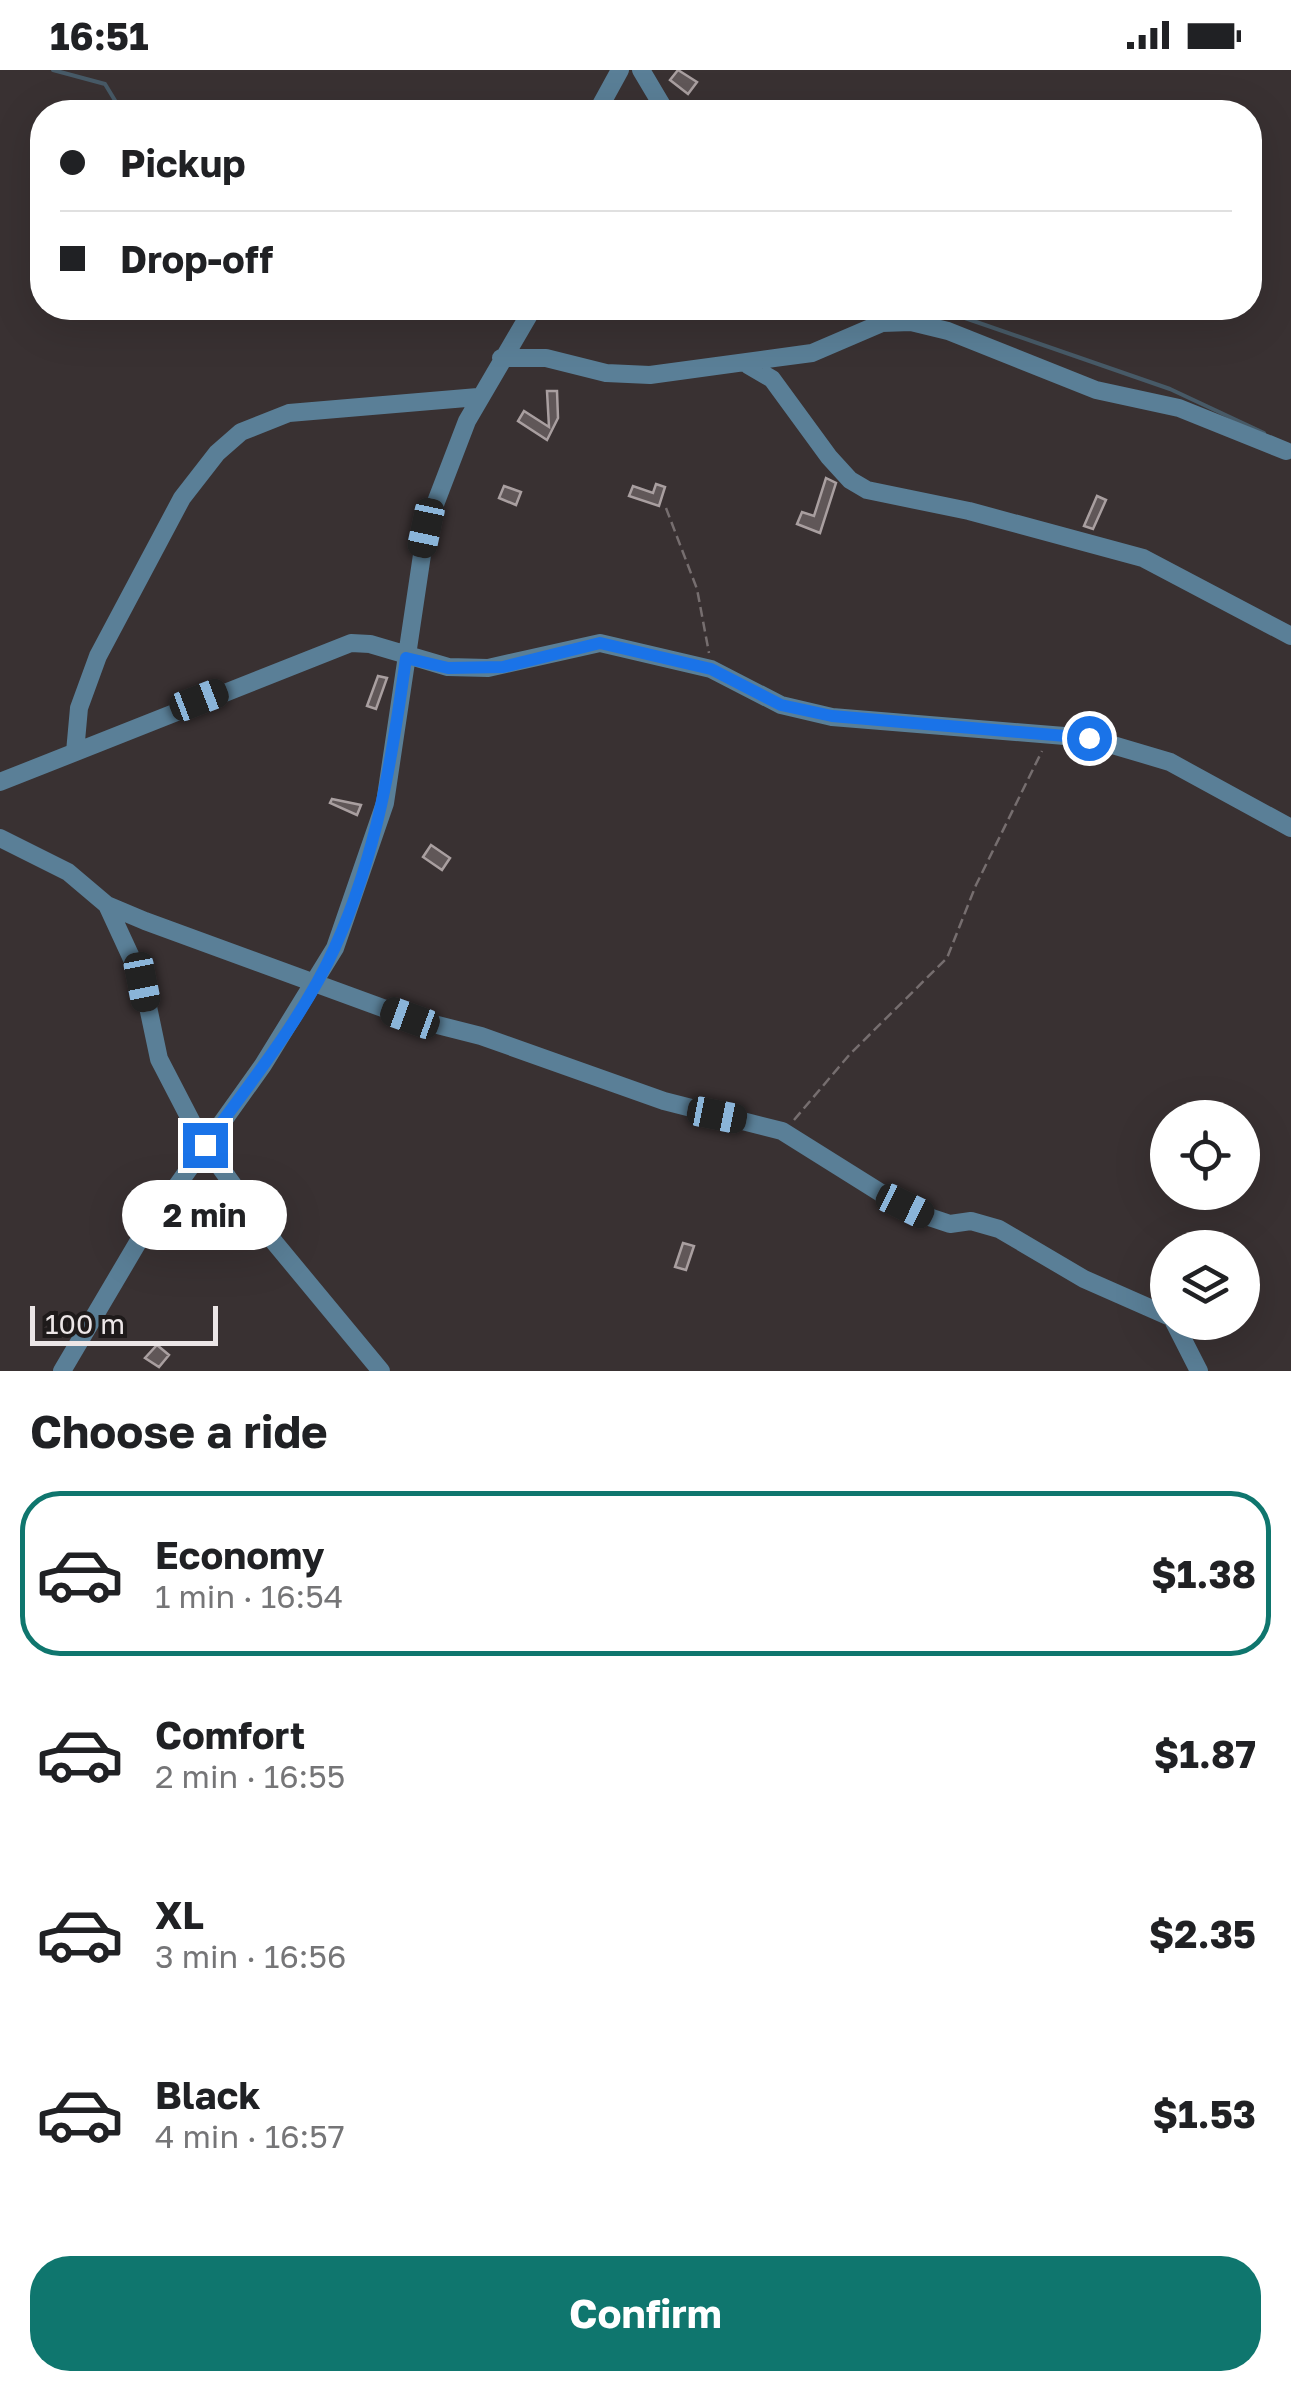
<!DOCTYPE html>
<html lang="en">
<head>
<meta charset="utf-8">
<style>
  :root { --surface:#fff; --page:#f6f6f6; --text:#202124; --muted:#757577; --line:#e0e0e0; --accent:#0f766e }
  body { margin:0; font-family:"Golos Text",sans-serif; background:var(--page); color:var(--text); height:100vh; display:flex; flex-direction:column; font-size:38px; white-space:nowrap }
  * { box-sizing:border-box; margin:0 }
  p { font-size:32px; color:var(--muted) }
  .icon { flex:none; width:55px; height:55px; fill:none; stroke:currentColor; stroke-width:2; stroke-linecap:round; stroke-linejoin:round }
  .map { position:relative; height:1301px; overflow:hidden }
  .panel { display:flex; flex-direction:column; background:var(--surface); flex:1 }
  .panel>* { flex:none }
  .top-card { position:absolute; left:30px; top:30px; width:1232px; height:220px; border-radius:40px; box-shadow:0 10px 40px #0002; display:grid; align-content:center; height:220px; padding:0 30px; background:var(--surface) }
  .controls { position:absolute; left:1150px; top:1030px; display:grid; gap:20px }
  .controls a { display:grid; place-items:center; width:110px; height:110px; border-radius:50%; background:var(--surface); box-shadow:0 10px 40px #0002; font-size:50px }
  .scale { position:absolute; left:30px; bottom:25px; width:188px; box-sizing:border-box; padding-left:10px; border:5px solid #ece6e7; border-top:0; font-size:28px; line-height:35px; white-space:nowrap; color:#ece6e7; -webkit-text-stroke:8px #1e1a1a; paint-order:stroke }
  .end { position:absolute; width:45px; height:45px; margin:-22px; border:12px solid #1a73e8; background:#fff; box-shadow:0 0 0 5px #fff }
  .from { border-radius:50% }
  .bubble { position:absolute; height:70px; border-radius:35px; background:var(--surface); box-shadow:0 10px 40px #0002; font-size:32px; font-weight:700; line-height:70px; text-align:center }
  .car { position:absolute; width:30px; height:60px; margin:-30px -15px; border-radius:12px; box-shadow:0 0 8px 2px #0007; background:linear-gradient(#222 24%,#8ab4d8 0 40%,#222 0 76%,#8ab4d8 0 86%,#222 0) }
  .top-card b { display:flex; align-items:center; gap:35px; height:95px; font-size:38px }
  .top-card b+b { border-top:2px solid var(--line) }
  .top-card i { width:25px; height:25px; background:var(--text) }
  ul { padding:0; list-style:none }
  li { display:flex; align-items:center; gap:30px; height:165px; margin:0 20px 15px; padding:0 10px; border:5px solid transparent; border-radius:40px }
  li div { flex:1 }
  li b { display:block; font-size:38px }
  li em { font-style:normal; font-weight:700 }
  li.active { border-color:var(--accent) }
  li>.icon { width:90px; height:90px; stroke-width:1.5 }
  h2 { padding:0 30px; font-size:45px; line-height:120px }
  .primary-button { display:flex; gap:20px; margin-top:auto; padding:20px 30px }
  .primary-button a { flex:1; height:115px; border-radius:40px; background:var(--accent); color:#fff; font-size:40px; font-weight:700; line-height:115px; text-align:center }
  .status { display:flex; justify-content:space-between; align-items:center; height:70px; padding:0 50px; background:var(--surface); direction:ltr }
  .status svg { height:28px; fill:currentColor }
  .map>svg:first-child { display:block }
  .lines { fill:none; stroke-linecap:round; stroke-linejoin:round }
  .stream { stroke:#475a67; stroke-width:4 }
  .building { fill:#605758; stroke:#a99fa0; stroke-width:2.5 }
  .path { stroke:#766e6f; stroke-width:2.5; stroke-dasharray:10 5; stroke-linecap:butt }
  .minor { stroke:#5a7f97; stroke-width:18 }
  .route { stroke:#1a73e8; stroke-width:12 }
</style>
</head>
<body>
<div class="status"><b>16:51</b><svg viewBox="0 0 49 12"><path d="M0 12V9h3v3zM5 12V6h3v6zM10 12V3h3v9zM15 12V0h3v12zM26 1h20v11H26zM47 4h2v5h-2z"/></svg></div>
<div class="map">
<svg width="1291" height="1301" viewBox="0 0 1291 1301">
  <rect width="100%" height="100%" fill="#393132"/>
  <g class="lines">
    <path class="stream" d="M53 0 105 14 122 42
      M323 238H351
      M936 238 1170 319 1264 363"/>
  </g>
  <path class="building" d="M678 0 697 12 688 24 670 10Z
    M547 321H557L558 348 547 370 518 351 524 341 549 357Z
    M826 408 836 413 820 463 797 454 802 442 814 446Z
    M656 414 665 417 659 436 629 426 633 416 653 423Z
    M504 416 521 422 516 435 499 428Z
    M1097 426 1106 430 1093 459 1084 456Z
    M378 606 387 608 376 639 367 636Z
    M332 729 361 735 357 745 330 733Z
    M431 775 450 788 442 800 423 787Z
    M683 1173 694 1176 686 1200 675 1197Z
    M157 1275 169 1285 159 1297 145 1288Z"/>
  <g class="lines">
    <path class="path" d="M666 438 697 519 709 583
      M794 1050 850 984 947 888 976 815 1042 681"/>
    <path class="minor" d="M641 0 666 42
      M597 42 620 0
      M501 288H546L606 303 650 305 812 283 882 253 911 252 948 261 1096 320 1179 338 1286 381
      M748 295 772 309 829 387 850 410 867 420 969 441 1143 488 1291 566
      M75 682 79 638 98 586 182 428 217 383 241 362 289 343 478 327
      M0 712 351 573 370 574 448 597 488 598 600 573 711 599 781 635 832 647 1089 668 1170 692 1291 758
      M0 768 68 802 107 835 145 851 410 948 481 966 664 1031 782 1061 881 1123 926 1146 950 1154 971 1151 999 1159 1084 1209 1168 1246
      M107 835 143 913 159 989 202 1072 275 1173 381 1301
      M1174 1252 1199 1301
      M62 1301 144 1162 263 995 335 878 385 733 426 458 467 351 533 238"/>
  </g>
  <g class="lines">
    <path class="route" d="M205 1075C250 1013 303 948 335 877 377 784 392 689 406 588L448 598 503 597 600 573 711 599 781 635 832 646 1089 668"/>
  </g>
</svg>
<div class="controls">
<a><svg class="icon" aria-label="locate" viewBox="0 0 24 24"><circle cx="12" cy="12" r="6"/><path d="M12 2v4M12 18v4M2 12h4M18 12h4"/></svg></a>
<a><svg class="icon" aria-label="layers" viewBox="0 0 24 24"><path d="M12 4l9 5-9 5-9-5zM3 14l9 5 9-5"/></svg></a>
</div>
<div class="scale">100 m</div>
<i class="end from" style="left:1089px;top:668px"></i>
<i class="end" style="left:205px;top:1075px"></i>
<div class="bubble" style="left:122px;top:1110px;width:165px">2 min</div>
<i class="car" style="left:426px;top:458px;rotate:192deg"></i>
<i class="car" style="left:199px;top:630px;rotate:69deg"></i>
<i class="car" style="left:142px;top:912px;rotate:169deg"></i>
<i class="car" style="left:410px;top:948px;rotate:290deg"></i>
<i class="car" style="left:717px;top:1045px;rotate:101deg"></i>
<i class="car" style="left:905px;top:1136px;rotate:116deg"></i>
<div class="top-card">
<b><i class="from"></i>Pickup</b>
<b><i></i>Drop-off</b>
</div>
</div>
<section class="panel">
<h2>Choose a ride</h2>
<ul>
<li class="active"><svg class="icon" aria-label="car" viewBox="0 0 24 24"><path d="M5 17H2v-5l4-1 3-4h7l3 4 3 1v5h-3M9 17h6M6 11h13"/><circle cx="7" cy="17" r="2"/><circle cx="17" cy="17" r="2"/></svg><div><b>Economy</b><p>1 min · 16:54</p></div><em>$1.38</em></li>
<li><svg class="icon" aria-label="car" viewBox="0 0 24 24"><path d="M5 17H2v-5l4-1 3-4h7l3 4 3 1v5h-3M9 17h6M6 11h13"/><circle cx="7" cy="17" r="2"/><circle cx="17" cy="17" r="2"/></svg><div><b>Comfort</b><p>2 min · 16:55</p></div><em>$1.87</em></li>
<li><svg class="icon" aria-label="car" viewBox="0 0 24 24"><path d="M5 17H2v-5l4-1 3-4h7l3 4 3 1v5h-3M9 17h6M6 11h13"/><circle cx="7" cy="17" r="2"/><circle cx="17" cy="17" r="2"/></svg><div><b>XL</b><p>3 min · 16:56</p></div><em>$2.35</em></li>
<li><svg class="icon" aria-label="car" viewBox="0 0 24 24"><path d="M5 17H2v-5l4-1 3-4h7l3 4 3 1v5h-3M9 17h6M6 11h13"/><circle cx="7" cy="17" r="2"/><circle cx="17" cy="17" r="2"/></svg><div><b>Black</b><p>4 min · 16:57</p></div><em>$1.53</em></li>
</ul>
<div class="primary-button"><a>Confirm</a></div>
</section>
</body>
</html>
